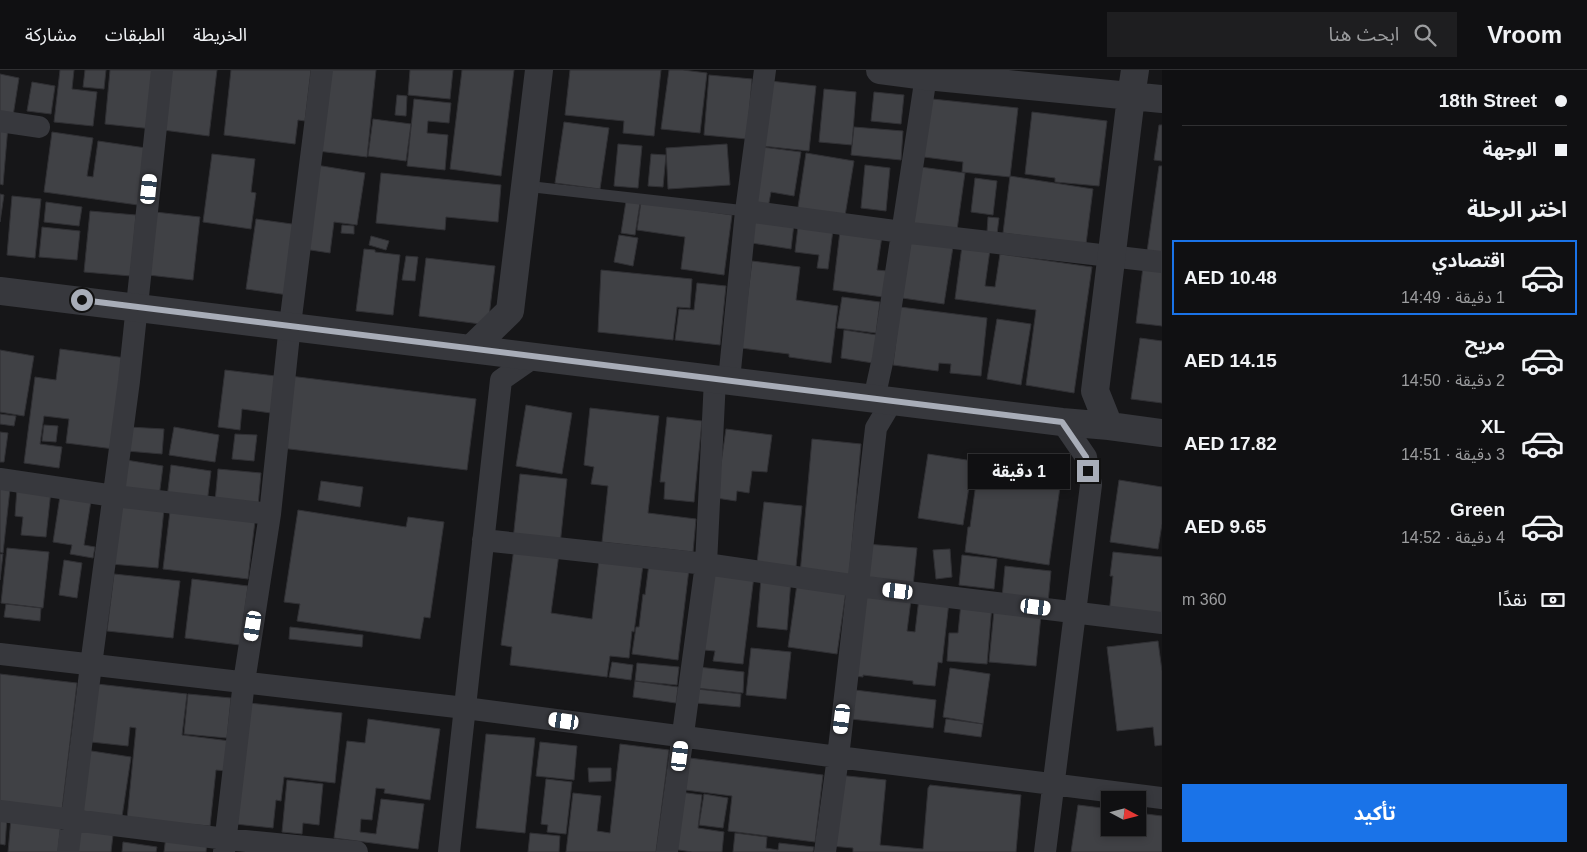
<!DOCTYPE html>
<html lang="ar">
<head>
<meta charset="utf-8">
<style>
  :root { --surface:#101012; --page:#1e1e20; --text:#f1f3f6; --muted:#9c9d9f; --line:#303032; --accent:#1a73e8 }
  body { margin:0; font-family:Arial,"Noto Sans Arabic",sans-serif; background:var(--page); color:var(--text); direction:rtl; height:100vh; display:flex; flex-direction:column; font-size:19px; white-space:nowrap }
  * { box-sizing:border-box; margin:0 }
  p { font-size:16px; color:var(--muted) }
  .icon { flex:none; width:28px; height:28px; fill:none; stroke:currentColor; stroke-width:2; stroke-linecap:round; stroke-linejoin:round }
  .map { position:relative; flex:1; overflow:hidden; direction:ltr }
  .side { display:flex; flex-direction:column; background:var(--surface); width:425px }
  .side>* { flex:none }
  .hud { display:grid; align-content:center; height:110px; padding:0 20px; background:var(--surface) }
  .needle { width:32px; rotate:97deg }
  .controls { position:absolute; left:1101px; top:721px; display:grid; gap:10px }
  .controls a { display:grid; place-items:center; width:45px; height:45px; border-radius:0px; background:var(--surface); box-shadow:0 2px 8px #0003,0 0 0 1px var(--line); font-size:25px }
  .end { position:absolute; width:22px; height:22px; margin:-11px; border:6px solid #a8adb8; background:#111; box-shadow:0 0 0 2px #111 }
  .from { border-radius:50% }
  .bubble { position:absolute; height:35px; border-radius:0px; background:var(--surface); box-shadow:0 2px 8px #0003,0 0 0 1px var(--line); font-size:16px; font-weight:700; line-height:35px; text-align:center; direction:rtl }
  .car { position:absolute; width:15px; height:30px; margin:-15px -8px; border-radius:6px; box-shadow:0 0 4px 1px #0007; background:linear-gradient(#fff 24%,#345 0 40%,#fff 0 76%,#345 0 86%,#fff 0) }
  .hud b { display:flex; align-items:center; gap:18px; height:48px; font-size:19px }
  .hud b+b { border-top:1px solid var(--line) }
  .hud i { width:12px; height:12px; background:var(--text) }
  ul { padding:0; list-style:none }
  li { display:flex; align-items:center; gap:15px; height:75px; margin:0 10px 8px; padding:0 10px; border:2px solid transparent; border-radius:0px }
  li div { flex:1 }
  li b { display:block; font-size:19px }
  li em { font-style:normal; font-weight:700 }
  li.on { border-color:var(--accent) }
  li>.icon { width:45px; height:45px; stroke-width:1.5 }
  h2 { padding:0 20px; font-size:22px; line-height:60px }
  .pay { display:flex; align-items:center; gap:12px; height:55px; padding:0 20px; font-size:19px }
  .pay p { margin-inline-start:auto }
  .button { display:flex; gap:10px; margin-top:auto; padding:10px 20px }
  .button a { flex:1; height:58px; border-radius:0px; background:var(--accent); color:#fff; font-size:20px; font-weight:700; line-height:58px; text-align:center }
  header { display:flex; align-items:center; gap:30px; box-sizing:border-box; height:70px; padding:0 25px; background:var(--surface); border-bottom:1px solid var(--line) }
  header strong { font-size:24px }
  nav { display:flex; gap:28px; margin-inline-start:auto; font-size:18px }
  .search { width:350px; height:45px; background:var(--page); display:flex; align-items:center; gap:12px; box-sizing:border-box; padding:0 18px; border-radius:0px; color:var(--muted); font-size:19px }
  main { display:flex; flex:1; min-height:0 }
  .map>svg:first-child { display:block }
  .building { fill:#404145; stroke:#303034 }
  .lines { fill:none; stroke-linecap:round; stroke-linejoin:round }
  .service { stroke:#37383d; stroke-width:11 }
  .minor { stroke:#37383d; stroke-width:22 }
  .tertiary { stroke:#37383d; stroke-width:28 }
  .route { stroke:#a8adb8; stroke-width:6 }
</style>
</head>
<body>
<header>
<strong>Vroom</strong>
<div class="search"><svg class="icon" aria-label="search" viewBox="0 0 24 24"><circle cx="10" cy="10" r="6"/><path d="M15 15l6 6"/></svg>ابحث هنا</div>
<nav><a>الخريطة</a><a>الطبقات</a><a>مشاركة</a></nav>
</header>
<main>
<section class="side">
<div class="hud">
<b><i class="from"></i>18th Street</b>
<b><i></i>الوجهة</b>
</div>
<h2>اختر الرحلة</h2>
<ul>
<li class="on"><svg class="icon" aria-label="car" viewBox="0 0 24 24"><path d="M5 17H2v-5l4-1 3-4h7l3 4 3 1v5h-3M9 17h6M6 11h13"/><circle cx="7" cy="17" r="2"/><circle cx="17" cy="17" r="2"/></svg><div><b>اقتصادي</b><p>1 دقيقة · 14:49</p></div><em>AED 10.48</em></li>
<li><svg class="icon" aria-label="car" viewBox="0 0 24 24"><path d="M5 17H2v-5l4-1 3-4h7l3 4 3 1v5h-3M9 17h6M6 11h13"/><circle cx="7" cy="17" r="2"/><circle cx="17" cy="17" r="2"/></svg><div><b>مريح</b><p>2 دقيقة · 14:50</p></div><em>AED 14.15</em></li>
<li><svg class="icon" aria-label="car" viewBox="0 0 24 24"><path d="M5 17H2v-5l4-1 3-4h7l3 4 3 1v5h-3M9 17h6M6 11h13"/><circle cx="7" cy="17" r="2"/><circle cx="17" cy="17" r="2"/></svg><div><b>XL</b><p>3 دقيقة · 14:51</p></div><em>AED 17.82</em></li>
<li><svg class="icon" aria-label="car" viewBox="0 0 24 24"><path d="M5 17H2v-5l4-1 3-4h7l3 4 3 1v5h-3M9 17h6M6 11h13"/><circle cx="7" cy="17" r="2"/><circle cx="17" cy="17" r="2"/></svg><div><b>Green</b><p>4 دقيقة · 14:52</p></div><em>AED 9.65</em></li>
</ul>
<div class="pay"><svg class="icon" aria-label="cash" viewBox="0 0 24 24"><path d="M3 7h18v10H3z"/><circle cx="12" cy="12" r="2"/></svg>نقدًا<p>360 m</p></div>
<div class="button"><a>تأكيد</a></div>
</section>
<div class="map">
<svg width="1162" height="782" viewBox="0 0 1162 782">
  <rect width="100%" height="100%" fill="#161618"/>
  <path class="building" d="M60 0H74L72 19 97 22 93 56 54 52Z
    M85 0H106L104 19 83 17Z
    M110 0H159L153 59 105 54Z
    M170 0H217L209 66 163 60Z
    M231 0H311L305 51 298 50 295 74 224 65Z
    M327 0H376L367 87 318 81Z
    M410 0H453L450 29 408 25Z
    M462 0H514L501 106 450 99Z
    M570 0H661L654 66 623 63 624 51 565 45Z
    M669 0H683L707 3 700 63 661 59Z
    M0 4 19 8 13 46 0 44Z
    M709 5 752 9 747 69 704 65Z
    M770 11 816 16 809 81 762 76Z
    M32 12 55 16 51 44 27 41Z
    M824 19 856 22 852 75 819 72Z
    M874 22 904 25 901 54 871 51Z
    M397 25 407 26 406 46 395 45Z
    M923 28 1018 38 1010 107 962 102 963 92 916 86Z
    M414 29 451 33 449 53 428 51 427 63 448 65 445 100 407 96Z
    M1032 42 1107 51 1099 116 1055 112V108L1025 104Z
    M373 49 411 54 406 91 368 86Z
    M564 52 609 58 600 119 555 113Z
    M0 55 8 56 3 115 0 114Z
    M1159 55H1162V91L1154 90Z
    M854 57 903 61 901 90 851 85Z
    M52 62 93 68 87 106 93 107 98 71 146 78 138 135 44 122Z
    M618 74 642 76 638 118 614 116Z
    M727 74 730 115 668 119 666 78Z
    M762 77 801 82 794 126 771 122 768 138 754 136Z
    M806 83 854 91 844 152 797 144Z
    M212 84 255 89 251 122 256 123 251 159 203 152Z
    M651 84 666 85 663 117 648 116Z
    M316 95 365 103 357 155 334 152 330 183 304 179Z
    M865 95 890 98 886 141 861 138Z
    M913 96 965 103 956 167 904 159Z
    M1159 96H1162V191L1146 189Z
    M381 103 501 115 498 152 446 147 445 160 376 153Z
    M1010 106 1093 119 1086 174 1003 163Z
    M975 108 997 111 993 145 971 142Z
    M0 124 4 125 0 152Z
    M12 126 41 129 35 188 7 185Z
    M626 131 640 133 635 165 621 163Z
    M46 132 82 137 79 156 44 152Z
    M641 132 732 145 724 205 681 199 685 167 637 160Z
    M90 141 136 145 131 206 84 202Z
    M155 142 200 147 193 210 148 205Z
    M749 147 794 154 791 179 745 172Z
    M988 147 999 148 997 164 987 162Z
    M256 149 299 155 288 225 246 219Z
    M342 155 354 156V164L341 163Z
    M798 156 833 160 828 199 817 198 819 185 795 182Z
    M42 157 80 161 77 190 39 187Z
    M840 161 882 166 877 200 887 201 883 227 833 220Z
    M619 165 638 168 633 196 614 192Z
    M371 166 389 171 386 180 369 175Z
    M911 170 953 177 944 234 902 228Z
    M962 176 990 180 985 216 995 217 1000 184 1092 197 1074 323 1026 315 1036 240 955 229Z
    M364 179 375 180V182L400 185 393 245 356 241Z
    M406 186 418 187 415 211 402 210Z
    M426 188 495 196 488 255 419 246Z
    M752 191 800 197 796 230 838 236 831 293 789 287V284L741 278Z
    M1143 197 1162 200V256L1136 253Z
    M601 200 692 209 690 238 677 237 673 270 598 262Z
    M697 213 726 216 720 275 675 270 679 239 694 240Z
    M842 227 880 232 876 263 837 258Z
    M900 237 987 248 981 306 950 303 951 294 939 293 938 301 893 295Z
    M997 249 1031 254 1021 315 987 309Z
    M844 260 877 265 873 293 841 288Z
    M1140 268 1162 271V333L1131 329Z
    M60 279 126 288 114 379 66 373 69 349 44 346 40 374 62 377 59 398 24 393 35 307 56 310Z
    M0 280 34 286 24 346 0 342Z
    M225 300 276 306 271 343 242 339 240 360 218 357Z
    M290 306 476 329 467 400 281 378Z
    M526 335 572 343 562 404 516 396Z
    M590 338 659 346 648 443 696 449 693 482 602 472 608 416 591 414 594 397 584 395Z
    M0 344 16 346 14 356 0 354Z
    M667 347 702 351 694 432 664 429 665 412H660Z
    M44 355 58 356 56 372 42 371Z
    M129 357 164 359 162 384 127 381Z
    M174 357 219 365 215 392 169 385Z
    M726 359 772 365 767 402 752 401 749 423 737 421 736 431 716 428Z
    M0 362 8 363 4 392H0Z
    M235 364 257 365 254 391 232 389Z
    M812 369 861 374 849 508 800 504Z
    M928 384 973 391 963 455 918 448Z
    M126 390 163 396 159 427 121 422Z
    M979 391 1062 403 1049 495 965 482 968 457H970Z
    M171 395 211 401 207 433 167 428Z
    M218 399 261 403 258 436 215 432Z
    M520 404 567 409 560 475 513 470Z
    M1119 410 1162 417V454L1158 479 1110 472Z
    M321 411 363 417 360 437 318 430Z
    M0 418 10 419 3 483 0 482Z
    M17 418 51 421 46 467 21 465 23 447 15 446Z
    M60 426 91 431 84 475 95 477 93 488 70 484 72 475 53 472Z
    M764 432 802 436 796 497 757 493Z
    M118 434 164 439 158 498 111 494Z
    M298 440 406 457 408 447 444 452 430 548 424 547 420 569 297 551 300 534 284 532Z
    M170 441 255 451 248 509 163 499Z
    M866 474 917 478 913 516 863 511Z
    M7 478 49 482 43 538 1 533Z
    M514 478 559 484 551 543 592 549 599 490 643 495 634 562 632 561 629 588 610 586 607 607 510 595 512 577 501 575Z
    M950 479 952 507 936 509 933 480Z
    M1113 482 1162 487V550L1109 544 1113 506H1110Z
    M0 484H3L0 510Z
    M962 485 997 489 994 519 959 515Z
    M64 490 82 493 77 528 59 525Z
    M649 494 689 499 678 590 632 584 636 557H639L643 524 645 525Z
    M1005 496 1051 501 1048 533 1002 528Z
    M713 501 754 506 743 594 713 591 715 581 704 580Z
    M114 504 180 511 173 568 107 561Z
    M761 508 791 510 787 560 757 557Z
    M192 509 248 516 240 575 185 568Z
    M797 514 846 521 837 584 788 577Z
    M863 524 911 530 907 561 915 562 919 528 949 532 942 593 938 592 935 616 913 614V611L863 605V607L854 606Z
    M961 533 992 535 987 594 947 591 949 563H958Z
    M6 534 41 538 40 551 4 547Z
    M994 541 1041 545 1036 596 989 592Z
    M290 557 363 565 362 577 289 569Z
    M1158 571 1162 601V675L1155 676 1153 657 1117 661 1107 577Z
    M751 578 791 582 786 629 746 625Z
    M612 592 633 595 631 610 609 607Z
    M637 593 679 597 677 615 635 611Z
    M698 597 744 602 743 623 696 618Z
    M950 598 990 604 983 654 943 647Z
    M0 604 77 613 62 740 0 732Z
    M635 611 678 617 676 633 633 627Z
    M97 614 187 624 182 665 230 671 227 701 216 700 210 756 127 749 136 658 130 657 128 676 91 672Z
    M697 619 741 624 740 637 696 633Z
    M855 620 936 630 933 658 851 649Z
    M188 624 231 628 227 668 184 664Z
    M249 633 342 643 335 713 284 707 281 731 276 730 273 758 235 754Z
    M368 649 440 659 430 730 384 723 385 719 376 718 372 750 361 749 360 762 376 764 381 729 424 734 418 779 334 768 347 671 365 673Z
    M946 649 983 654 981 667 944 662Z
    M486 664 535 668 525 763 476 758Z
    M540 672 577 676 574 710 536 706Z
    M620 674 669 680 656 782H566L573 723 601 726 597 761 610 763Z
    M85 680 131 687 122 747 77 740Z
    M682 687 823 705 815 772 728 761 732 726 678 719Z
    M588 698H611V711L589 712Z
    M838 705 886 710 880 775 923 779 928 718 930 715 1021 725 1016 782H853V778L831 776Z
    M546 709 572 712 566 764 547 762 548 755 541 754Z
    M287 710 323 714 319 755 303 753 302 764 282 762Z
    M680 722 702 725 698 758 724 762 722 782H692L672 779Z
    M704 724 728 728 723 758 699 755Z
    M1078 735 1110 739V758H1138V743L1162 746V782H1071Z
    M0 746 7 747 5 775 0 774Z
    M11 748 61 753 58 782H8Z
    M80 754 114 757 111 782H77Z
    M530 763 560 766 559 782H528Z
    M735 763 767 767 766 778 778 780 779 773 814 777 813 782H733Z
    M166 766 207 771 206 782H164Z
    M123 772 157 777 156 782H122Z"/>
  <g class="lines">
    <path class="service" d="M525 116 746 141"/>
    <path class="minor" d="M0 51 39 57
      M746 141 902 162 1162 192
      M729 310 746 141 765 0
      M874 329 883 288 926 6
      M0 409 114 426 270 444
      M483 470 706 494 858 516 1162 553
      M0 584 465 638 838 687 1162 728
      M0 741 226 769 357 782
      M68 782 91 595 129 311 162 0
      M224 782 244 612 270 444 290 255 322 0
      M449 782 501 310 534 287
      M667 782 706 494 715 309
      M825 782 838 687 876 358 892 331
      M1045 782 1091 415 1086 387 1062 352"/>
    <path class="tertiary" d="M880 0 926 6 1162 29
      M0 221 1062 352 1109 356 1162 363
      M472 278 510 241 539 0
      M1109 356 1095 321 1131 27 1135 0"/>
  </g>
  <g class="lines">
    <path class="route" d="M82 230 1062 352 1086 387 1088 401"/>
  </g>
</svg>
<div class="controls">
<a><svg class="needle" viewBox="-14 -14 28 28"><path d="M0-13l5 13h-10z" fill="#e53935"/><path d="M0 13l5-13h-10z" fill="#9c9d9f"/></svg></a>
</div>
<i class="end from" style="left:82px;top:230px"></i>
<i class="end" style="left:1088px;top:401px"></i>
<div class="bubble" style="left:968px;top:384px;width:102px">1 دقيقة</div>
<i class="car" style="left:149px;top:119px;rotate:6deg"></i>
<i class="car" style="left:898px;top:521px;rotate:277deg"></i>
<i class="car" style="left:1036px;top:537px;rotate:97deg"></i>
<i class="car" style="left:253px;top:556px;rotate:189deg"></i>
<i class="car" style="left:842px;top:649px;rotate:187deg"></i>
<i class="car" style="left:564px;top:651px;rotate:278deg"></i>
<i class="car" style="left:680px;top:686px;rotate:7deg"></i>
</div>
</main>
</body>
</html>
